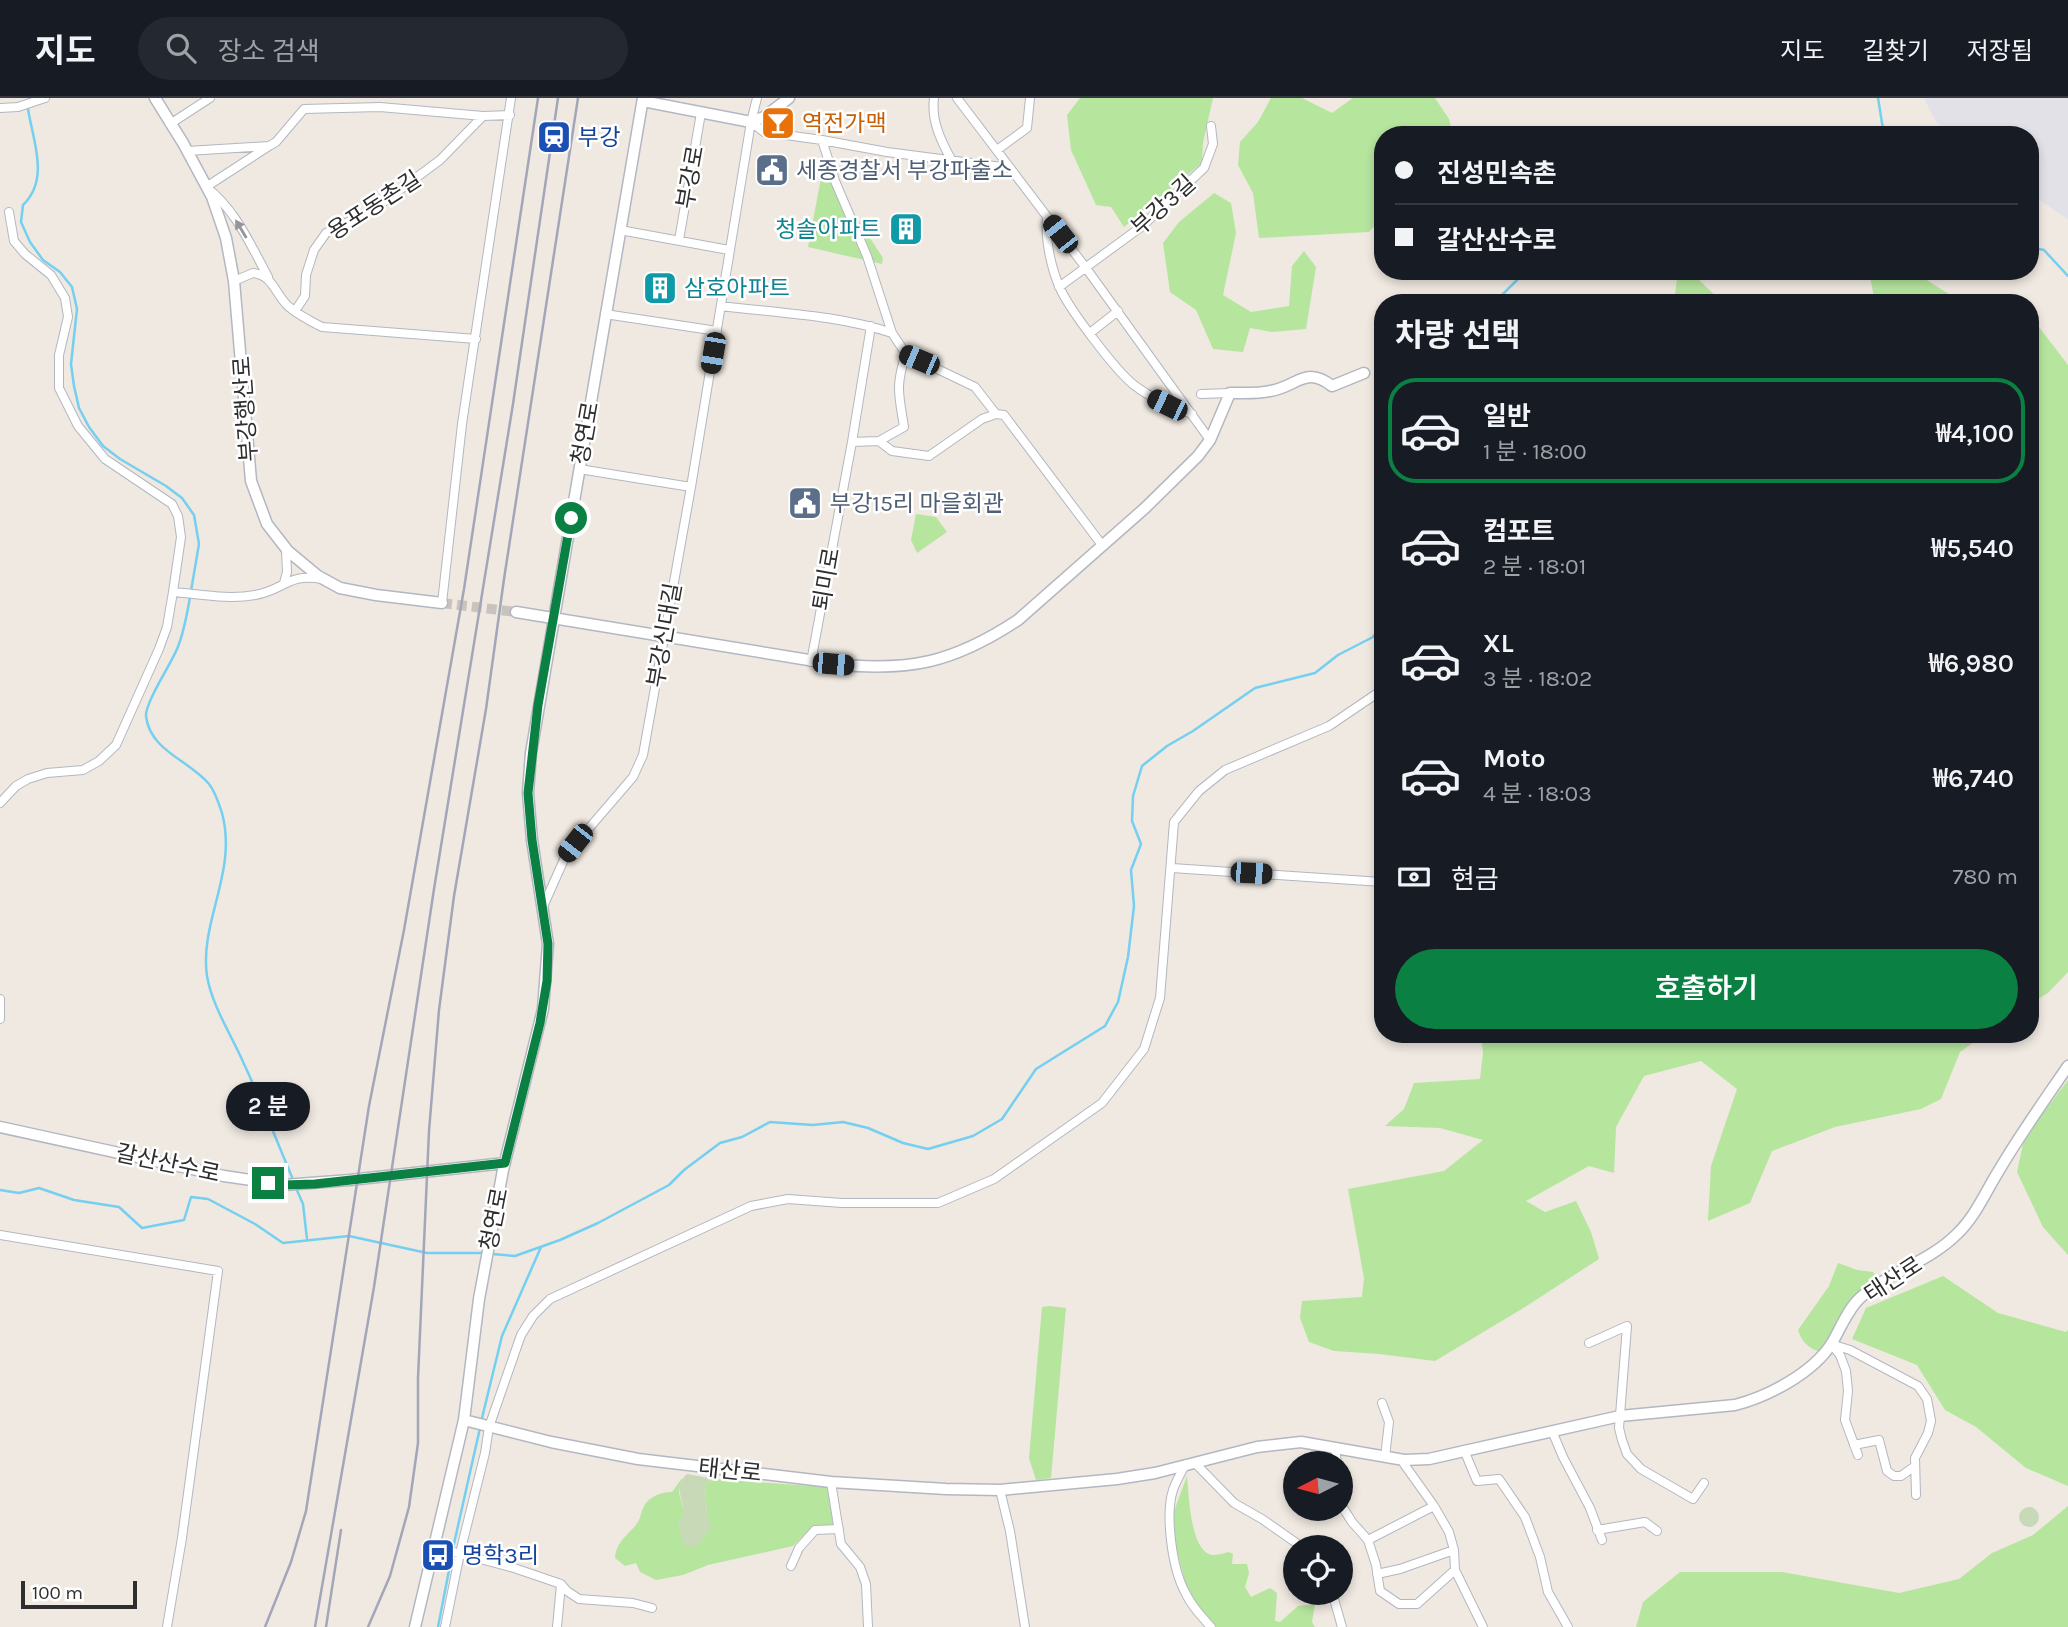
<!DOCTYPE html>
<html lang="ko">
<head>
<meta charset="utf-8">
<style>
  :root { --surface:#171b24; --page:#242831; --text:#f1f3f6; --muted:#9ea1a6; --line:#363941; --accent:#0b8043 }
  body { margin:0; font-family:Karla,"Noto Sans KR",sans-serif; background:var(--page); color:var(--text); height:100vh; display:flex; flex-direction:column; font-size:26px; white-space:nowrap }
  * { box-sizing:border-box; margin:0 }
  p { font-size:23px; color:var(--muted) }
  .icon { flex:none; width:38px; height:38px; fill:none; stroke:currentColor; stroke-width:2; stroke-linecap:round; stroke-linejoin:round }
  .map { position:relative; flex:1; overflow:hidden }
  .side { position:absolute; left:1374px; top:196px; width:665px; height:749px; display:flex; flex-direction:column; background:var(--surface); border-radius:28px; box-shadow:0 4px 10px #0003 }
  .side>* { flex:none }
  .guide { position:absolute; left:1374px; top:28px; width:665px; height:154px; border-radius:28px; box-shadow:0 4px 10px #0003; display:grid; align-content:center; height:154px; padding:0 21px; background:var(--surface) }
  .needle { width:46px; rotate:264deg }
  .tools { position:absolute; left:1283px; top:1353px; display:grid; gap:14px }
  .tools a { display:grid; place-items:center; width:70px; height:70px; border-radius:50%; background:var(--surface); box-shadow:0 4px 10px #0003; font-size:35px }
  .scale { position:absolute; left:21px; bottom:18px; width:116px; box-sizing:border-box; padding-left:7px; border:4px solid #2e2e2e; border-top:0; font-size:19px; line-height:24px; white-space:nowrap; color:#2e2e2e; -webkit-text-stroke:5px #fff; paint-order:stroke }
  .end { position:absolute; width:32px; height:32px; margin:-16px; border:9px solid #0b8043; background:#fff; box-shadow:0 0 0 4px #fff }
  .from { border-radius:50% }
  .bubble { position:absolute; height:49px; border-radius:24px; background:var(--surface); box-shadow:0 4px 10px #0003; font-size:23px; font-weight:600; line-height:49px; text-align:center }
  .car { position:absolute; width:21px; height:42px; margin:-21px -10px; border-radius:9px; box-shadow:0 0 5px 2px #0007; background:linear-gradient(#222 24%,#8ab4d8 0 40%,#222 0 76%,#8ab4d8 0 86%,#222 0) }
  .guide b { display:flex; align-items:center; gap:24px; height:66px; font-size:26px }
  .guide b+b { border-top:2px solid var(--line) }
  .guide i { width:18px; height:18px; background:var(--text) }
  ul { padding:0; list-style:none }
  li { display:flex; align-items:center; gap:21px; height:105px; margin:0 14px 10px; padding:0 7px; border:4px solid transparent; border-radius:28px }
  li div { flex:1 }
  li b { display:block; font-size:26px }
  li em { font-style:normal; font-weight:600 }
  li.active { border-color:var(--accent) }
  li>.icon { width:63px; height:63px; stroke-width:1.5 }
  h2 { padding:0 21px; font-size:32px; line-height:84px }
  .pay { display:flex; align-items:center; gap:18px; height:77px; padding:0 21px; font-size:26px }
  .pay p { margin-inline-start:auto }
  .action { display:flex; gap:14px; margin-top:auto; padding:14px 21px }
  .action a { flex:1; height:80px; border-radius:42px; background:var(--accent); color:#fff; font-size:28px; font-weight:600; line-height:80px; text-align:center }
  header { display:flex; align-items:center; gap:42px; box-sizing:border-box; height:98px; padding:0 35px; background:var(--surface); border-bottom:2px solid var(--line) }
  header strong { font-size:33px }
  nav { display:flex; gap:38px; margin-inline-start:auto; font-size:24px }
  .search { width:490px; height:63px; background:var(--page); display:flex; align-items:center; gap:18px; box-sizing:border-box; padding:0 24px; border-radius:38px; color:var(--muted); font-size:26px }
  .map>svg:first-child { display:block }
  .industrial { fill:#e3e1e8 }
  .green { fill:#b6e59e }
  .cemetery { fill:#c8d9b8 }
  .lines { fill:none; stroke-linecap:round; stroke-linejoin:round }
  .stream { stroke:#75cff0; stroke-width:2.5 }
  .secondary-tunnel { stroke:#c8c4bd; stroke-width:10; stroke-dasharray:10 5; stroke-linecap:butt }
  .street-casing { stroke:#b4b7c1; stroke-width:10 }
  .secondary-casing { stroke:#b4b7c1; stroke-width:13 }
  .street { stroke:#fff; stroke-width:8 }
  .secondary { stroke:#fff; stroke-width:10 }
  .rail { stroke:#a3a6b8; stroke-width:2.5 }
  .oneway { fill:#969696 }
  .route { stroke:#0b8043; stroke-width:9 }
  .labels { text-anchor:middle; stroke-width:5; stroke-linejoin:round; paint-order:stroke }
  .food-label { font-size:23px; fill:#c56008; stroke:#fff; text-anchor:start }
  .transit-label { font-size:23px; fill:#164399; stroke:#fff; text-anchor:start }
  .service-label { font-size:23px; fill:#4e5e75; stroke:#fff; text-anchor:start }
  .street-label { font-size:23px; fill:#2e2e2e; stroke:#fff }
  .culture-label { font-size:23px; fill:#0d838f; stroke:#fff; text-anchor:end }
</style>
</head>
<body>
<header>
<strong>지도</strong>
<div class="search"><svg class="icon" aria-label="search" viewBox="0 0 24 24"><circle cx="10" cy="10" r="6"/><path d="M15 15l6 6"/></svg>장소 검색</div>
<nav><a>지도</a><a>길찾기</a><a>저장됨</a></nav>
</header>
<div class="map">
<svg width="2068" height="1529" viewBox="0 0 2068 1529">
  <rect width="100%" height="100%" fill="#efe9e1"/>
  <path class="industrial" d="M1924 0H2068V121L2030 96V37H1949L1934 21Z"/>
  <path class="green" d="M1080 0H1213L1203 45 1202 65 1124 129 1111 109 1096 107 1071 52 1067 17Z
    M1271 0H1302L1332 15 1353 0H1435L1449 21 1453 37H1382V119L1369 134 1259 140 1253 95 1238 67 1240 44 1258 24Z
    M829 77 883 160 882 166 808 149 821 80Z
    M1214 95 1231 105 1236 135 1223 197 1251 214 1289 208 1292 168 1304 153 1316 169 1306 231 1272 234 1250 230 1243 254 1213 251 1196 212 1170 194 1163 145 1179 124Z
    M1678 173 1698 181 1723 205H1674Z
    M1869 173 1914 174 1963 205H1875Z
    M2039 229 2068 267V874L2048 895 2030 906V331Z
    M916 416 936 419 947 434 917 455 911 442Z
    M1481 936H1985L1960 954 1941 1001 1921 1011 1835 1029 1772 1053 1750 1105 1708 1123 1711 1068 1737 991 1701 963 1644 978 1616 1029 1614 1075 1589 1068 1526 1103 1545 1114 1576 1103 1591 1134 1599 1161 1525 1209 1435 1263 1379 1256 1334 1253 1309 1244 1300 1220 1302 1203 1362 1199 1364 1180 1348 1091 1444 1073 1483 1042 1440 1030 1385 1028 1404 1011 1414 985 1480 981 1483 955Z
    M2068 982V1157L2043 1129 2017 1074 2024 1041Z
    M1838 1165 1857 1172 1873 1174 1878 1182 1822 1255C1809 1250 1802 1245 1798 1232L1829 1188Z
    M1943 1178 1998 1215 2066 1234 2068 1232V1388L2026 1370 1976 1329 1945 1312 1917 1267 1852 1241 1866 1210Z
    M1050 1208 1066 1210 1051 1380 1036 1382 1029 1360 1042 1209Z
    M1187 1378C1189 1396 1190 1455 1213 1457 1218 1457 1224 1455 1229 1454L1233 1456 1232 1466H1247L1249 1475 1245 1489 1251 1499 1270 1490 1277 1495 1275 1523 1280 1524 1298 1508 1315 1506 1312 1524 1315 1529H1214L1188 1494 1174 1443 1173 1416Z
    M682 1380 679 1394 684 1415 678 1427 697 1448 710 1430 707 1415 705 1387 714 1381 827 1389 837 1429 811 1430 793 1448 708 1467 683 1477 656 1482 640 1474 636 1465 625 1468 615 1460C616 1443 629 1437 638 1424 641 1419 641 1413 644 1408 650 1398 661 1394 672 1394Z
    M2068 1408V1529H1636L1643 1504 1680 1474H1782L1899 1495 1959 1481 1992 1455 2033 1437Z"/>
  <path class="cemetery" d="M687 1376 714 1381 705 1387 707 1415 711 1430 697 1448 685 1449 678 1427C678 1427 683 1417 683 1416 685 1403 672 1389 687 1376Z
    M2019 1419a10 10 0 1 1 20 0a10 10 0 1 1-20 0Z"/>
  <g class="lines">
    <path class="stream" d="M1878 0 1884 37
      M28 11C33 43 50 81 23 107L21 124 30 144 43 162 60 174 72 189 77 211 71 266 74 288 79 310 89 329 103 348 120 361 166 388 182 400 194 417 199 446 191 493
      M2030 149 2044 152 2068 178
      M1494 205 1526 173
      M190 499C187 516 184 535 177 551 171 566 145 605 146 618 150 653 189 662 209 686 215 693 219 706 222 715 238 774 199 824 207 878 212 908 232 938 244 966 262 1004 277 1044 294 1084
      M296 1090 303 1106 307 1141
      M0 1092 19 1095 39 1090 74 1102 119 1109 142 1130 184 1122 191 1099 208 1101 255 1126 283 1145 349 1138 427 1155H485
      M492 1156 515 1158 560 1142 598 1125 669 1087 684 1072 720 1045 742 1039 770 1024 813 1027 843 1024 868 1030 903 1045 928 1051 973 1038 1002 1021 1036 971 1105 928 1118 904 1128 859 1134 808 1131 772 1141 746 1132 723 1133 698 1142 668 1167 648 1193 633 1255 590 1315 575 1338 557 1373 539 1382 526
      M481 1324 502 1238 541 1149
      M453 1450 480 1330
      M438 1529 452 1457"/>
    <path class="secondary-tunnel" d="M442 505 516 514"/>
    <g class="street-casing">
      <path id="street" d="M934 0C931 23 941 43 952 63
        M957 0 1086 170 1210 342
        M0 10 18 9 45 0
        M170 26 210 0
        M822 42 887 54 1010 70
        M997 52 1027 30 1030 0
        M187 53 269 48 276 44 304 11 380 9 483 18
        M9 114 14 143 25 156 51 177 65 200 68 219 59 257V290L78 328 105 361 172 406 178 418 181 439 173 494
        M1047 120C1045 141 1051 169 1059 188 1068 210 1116 273 1134 287 1152 301 1171 308 1192 316
        M620 132 729 152
        M679 142 701 15
        M268 179C250 146 236 112 206 89L269 48
        M234 183 253 175C273 177 275 196 288 208 298 217 310 223 322 229L476 241
        M1059 189 1141 129 1204 70 1213 46 1211 28
        M721 208C778 215 838 217 892 235L867 158 835 83 822 42 764 34 751 24
        M295 213 305 198 306 177 314 152 326 135 374 111 440 62 483 18 510 17
        M605 216 717 233
        M892 235 906 256 975 289 996 316 1004 317 1102 447
        M1090 235 1118 213
        M1201 296 1230 295
        M879 343 904 329C899 297 895 288 906 256
        M852 344 871 228
        M579 371 691 389
        M284 485 287 474 286 451
        M442 505 462 326 511 0
        M811 564 852 344 879 343 892 353 929 358 982 321 996 316
        M0 705 16 688 28 681 47 675 83 672 99 663 116 647 159 551 167 529 173 494C199 496 228 502 255 497 285 492 287 475 322 481
        M1172 770 1382 784
        M542 811 566 757 633 679 643 657 691 389 751 24 757 0
        M0 901V921
        M0 1137 218 1173 182 1440 167 1529
        M1589 1245 1627 1228 1619 1330 1622 1342 1627 1356 1641 1371 1693 1401 1704 1385
        M1382 1305 1389 1324 1385 1359
        M1552 1333 1563 1359 1590 1410 1602 1442
        M1854 1347 1879 1342 1887 1373 1894 1378H1901L1915 1368
        M1335 1350 1337 1365
        M1464 1352 1477 1383 1499 1381 1525 1419 1540 1459 1548 1494 1568 1529
        M1858 1357 1845 1322 1848 1293 1846 1273 1840 1257 1831 1246 1850 1252 1918 1288 1927 1301 1931 1323 1928 1335 1915 1360 1916 1397
        M1404 1362V1366L1434 1408 1449 1434 1454 1452 1455 1472 1483 1529
        M1195 1365 1234 1405 1262 1421 1302 1449
        M1185 1367C1181 1375 1176 1383 1173 1392 1165 1417 1172 1470 1185 1494 1191 1507 1201 1518 1211 1529
        M831 1384 841 1446 860 1469 866 1486 868 1529
        M1000 1392 1010 1433 1025 1529
        M1340 1405 1352 1424 1368 1442 1376 1467 1380 1493 1399 1506H1417L1455 1472
        M1597 1432 1645 1424 1657 1433
        M1368 1442 1434 1408
        M435 1449 514 1470 561 1486 557 1529
        M791 1468 799 1450 815 1432 839 1431
        M1377 1476 1400 1471 1454 1452
        M561 1486 567 1493 579 1501 633 1505 652 1510
        M1332 1494 1342 1529
        M445 1529 460 1455 485 1355 489 1329 521 1237 533 1218 550 1201 751 1108 788 1101 842 1105H938L994 1081 1102 1005 1144 951 1160 900 1174 724 1199 693 1225 672 1329 628 1382 592"/>
    </g>
    <g class="secondary-casing">
      <path id="secondary" d="M155 0 183 45 212 99 226 140 234 183 251 383 267 426 288 453 318 478 340 490 376 497 442 505
        M643 3 751 24 764 19 789 0
        M516 514 833 566C909 574 953 565 1018 522L1145 410 1198 358 1210 342 1230 295C1243 295 1257 296 1270 293 1297 289 1305 267 1332 288L1364 275
        M0 1029 224 1078 284 1087 350 1082 505 1065
        M464 1322 551 1344 638 1361 831 1384 946 1391 1000 1392 1117 1381 1155 1375 1257 1349 1301 1344 1404 1362 1429 1361 1620 1318 1735 1307C1769 1298 1813 1275 1832 1245 1840 1231 1848 1211 1860 1200 1889 1174 1929 1164 1957 1136 1975 1119 1985 1095 1998 1074 2019 1038 2044 1003 2068 968
        M415 1529 464 1322 479 1201 503 1072 543 911 548 846 532 742 528 695 531 655 643 0"/>
    </g>
    <use href="#street" class="street"/>
    <use href="#secondary" class="secondary"/>
    <path class="rail" d="M265 1529 291 1464 306 1413 369 1008 404 832 464 491 538 0
      M315 1529 374 1189 434 791 513 306 558 0
      M326 1529 341 1432
      M368 1529 390 1478 409 1409 418 1345V1280L429 1033 439 912 454 798 486 611 504 481 578 0"/>
  </g>
  <defs><path id="oneway-solid" d="M-6-.8H1V-3.2L6.5 0L1 3.2V.8H-6Z" transform="scale(1.75)"/></defs>
  <use class="oneway" href="#oneway-solid" transform="translate(241 131) rotate(-121)"/>
  <g class="lines">
    <path class="route" d="M268 1085 284 1087 315 1086 505 1065 540 925 547 883 548 846 532 742 528 695 538 607 571 420"/>
  </g>
  <defs>
    <g id="bar-square" transform="scale(1.75)"><rect x="-9" y="-9" width="18" height="18" rx="4" fill="#e8710a" stroke="#fff"/><path d="M-6-5H6L.8 .8V4.5H3.5V6h-7V4.5H-.8V.8Z" fill="#fff"/></g>
    <g id="station-square" transform="scale(1.75)"><rect x="-9" y="-9" width="18" height="18" rx="4" fill="#1a4fb4" stroke="#fff"/><path d="M-3-6H3Q5-6 5-4V2Q5 4 3 4L4.5 6H3L1.5 4h-3L-3 6H-4.5L-3 4Q-5 4-5 2V-4Q-5-6-3-6ZM-3.5-4v3h7v-3ZM-3.5 1v1.5H-2V1ZM2 1v1.5H3.5V1Z" fill="#fff"/></g>
    <g id="civic-square" transform="scale(1.75)"><rect x="-9" y="-9" width="18" height="18" rx="4" fill="#5c6f8a" stroke="#fff"/><path d="M-.6-6.5H3V-4.5H.6V-3L4-1V1h2V6H-6V1h2V-1L-.6-3ZM-1.2 2.5V6h2.4V2.5Z" fill="#fff"/></g>
    <g id="building-square" transform="scale(1.75)"><rect x="-9" y="-9" width="18" height="18" rx="4" fill="#0f9aa8" stroke="#fff"/><path d="M-4-6H4V6H1V3H-1V6H-4ZM-2.5-4.3h1.7v1.8h-1.7ZM.8-4.3h1.7v1.8H.8ZM-2.5-1h1.7V.8h-1.7ZM.8-1h1.7V.8H.8Z" fill="#fff"/></g>
    <g id="bus-square" transform="scale(1.75)"><rect x="-9" y="-9" width="18" height="18" rx="4" fill="#1a4fb4" stroke="#fff"/><path d="M-5-6H5V4H4V6H2V4H-2V6H-4V4H-5ZM-3.5-4V0h7V-4ZM-3.5 1.2v1.5H-2V1.2ZM2 1.2v1.5H3.5V1.2Z" fill="#fff"/></g>
  </defs>
  <g fill-rule="evenodd">
    <use href="#bar-square" x="778" y="25"/>
    <use href="#station-square" x="554" y="39"/>
    <use href="#civic-square" x="772" y="72"/>
    <use href="#building-square" x="906" y="131"/>
    <use href="#building-square" x="660" y="190"/>
    <use href="#civic-square" x="805" y="405"/>
    <use href="#bus-square" x="438" y="1457"/>
  </g>
  <g class="labels">
    <g class="food-label">
      <text x="802" y="33">역전가맥</text>
    </g>
    <g class="transit-label">
      <text x="578" y="47">부강</text>
      <text x="462" y="1465">명학3리</text>
    </g>
    <g class="service-label">
      <text x="796" y="80">세종경찰서 부강파출소</text>
      <text x="830" y="413">부강15리 마을회관</text>
    </g>
    <g class="street-label">
      <text transform="translate(690 79) rotate(-80)" y="8">부강로</text>
      <text transform="translate(374 107) rotate(-33)" y="8">용포동촌길</text>
      <text transform="translate(1163 107) rotate(-42)" y="8">부강3길</text>
      <text transform="translate(245 311) rotate(-94)" y="8">부강행산로</text>
      <text transform="translate(585 335) rotate(-80)" y="8">청연로</text>
      <text transform="translate(826 481) rotate(-80)" y="8">퇴미로</text>
      <text transform="translate(664 537) rotate(-80)" y="8">부강신대길</text>
      <text transform="translate(168 1065) rotate(12)" y="8">갈산산수로</text>
      <text transform="translate(494 1121) rotate(-79)" y="8">청연로</text>
      <text transform="translate(1893 1181) rotate(-33)" y="8">태산로</text>
      <text transform="translate(730 1372) rotate(6)" y="8">태산로</text>
    </g>
    <g class="culture-label">
      <text x="881" y="139">청솔아파트</text>
      <text x="684" y="198" text-anchor="start">삼호아파트</text>
    </g>
  </g>
</svg>
<div class="tools">
<a><svg class="needle" viewBox="-14 -14 28 28"><path d="M0-13l5 13h-10z" fill="#e53935"/><path d="M0 13l5-13h-10z" fill="#9ea1a6"/></svg></a>
<a><svg class="icon" aria-label="locate" viewBox="0 0 24 24"><circle cx="12" cy="12" r="6"/><path d="M12 2v4M12 18v4M2 12h4M18 12h4"/></svg></a>
</div>
<div class="scale">100 m</div>
<i class="end from" style="left:571px;top:420px"></i>
<i class="end" style="left:268px;top:1085px"></i>
<div class="bubble" style="left:226px;top:984px;width:84px">2 분</div>
<i class="car" style="left:1060px;top:136px;rotate:322deg"></i>
<i class="car" style="left:713px;top:255px;rotate:190deg"></i>
<i class="car" style="left:919px;top:262px;rotate:293deg"></i>
<i class="car" style="left:1167px;top:307px;rotate:296deg"></i>
<i class="car" style="left:833px;top:566px;rotate:95deg"></i>
<i class="car" style="left:575px;top:745px;rotate:218deg"></i>
<i class="car" style="left:1251px;top:775px;rotate:93deg"></i>
<div class="guide">
<b><i class="from"></i>진성민속촌</b>
<b><i></i>갈산산수로</b>
</div>
<section class="side">
<h2>차량 선택</h2>
<ul>
<li class="active"><svg class="icon" aria-label="car" viewBox="0 0 24 24"><path d="M5 17H2v-5l4-1 3-4h7l3 4 3 1v5h-3M9 17h6M6 11h13"/><circle cx="7" cy="17" r="2"/><circle cx="17" cy="17" r="2"/></svg><div><b>일반</b><p>1 분 · 18:00</p></div><em>₩4,100</em></li>
<li><svg class="icon" aria-label="car" viewBox="0 0 24 24"><path d="M5 17H2v-5l4-1 3-4h7l3 4 3 1v5h-3M9 17h6M6 11h13"/><circle cx="7" cy="17" r="2"/><circle cx="17" cy="17" r="2"/></svg><div><b>컴포트</b><p>2 분 · 18:01</p></div><em>₩5,540</em></li>
<li><svg class="icon" aria-label="car" viewBox="0 0 24 24"><path d="M5 17H2v-5l4-1 3-4h7l3 4 3 1v5h-3M9 17h6M6 11h13"/><circle cx="7" cy="17" r="2"/><circle cx="17" cy="17" r="2"/></svg><div><b>XL</b><p>3 분 · 18:02</p></div><em>₩6,980</em></li>
<li><svg class="icon" aria-label="car" viewBox="0 0 24 24"><path d="M5 17H2v-5l4-1 3-4h7l3 4 3 1v5h-3M9 17h6M6 11h13"/><circle cx="7" cy="17" r="2"/><circle cx="17" cy="17" r="2"/></svg><div><b>Moto</b><p>4 분 · 18:03</p></div><em>₩6,740</em></li>
</ul>
<div class="pay"><svg class="icon" aria-label="cash" viewBox="0 0 24 24"><path d="M3 7h18v10H3z"/><circle cx="12" cy="12" r="2"/></svg>현금<p>780 m</p></div>
<div class="action"><a>호출하기</a></div>
</section>
</div>
</body>
</html>
